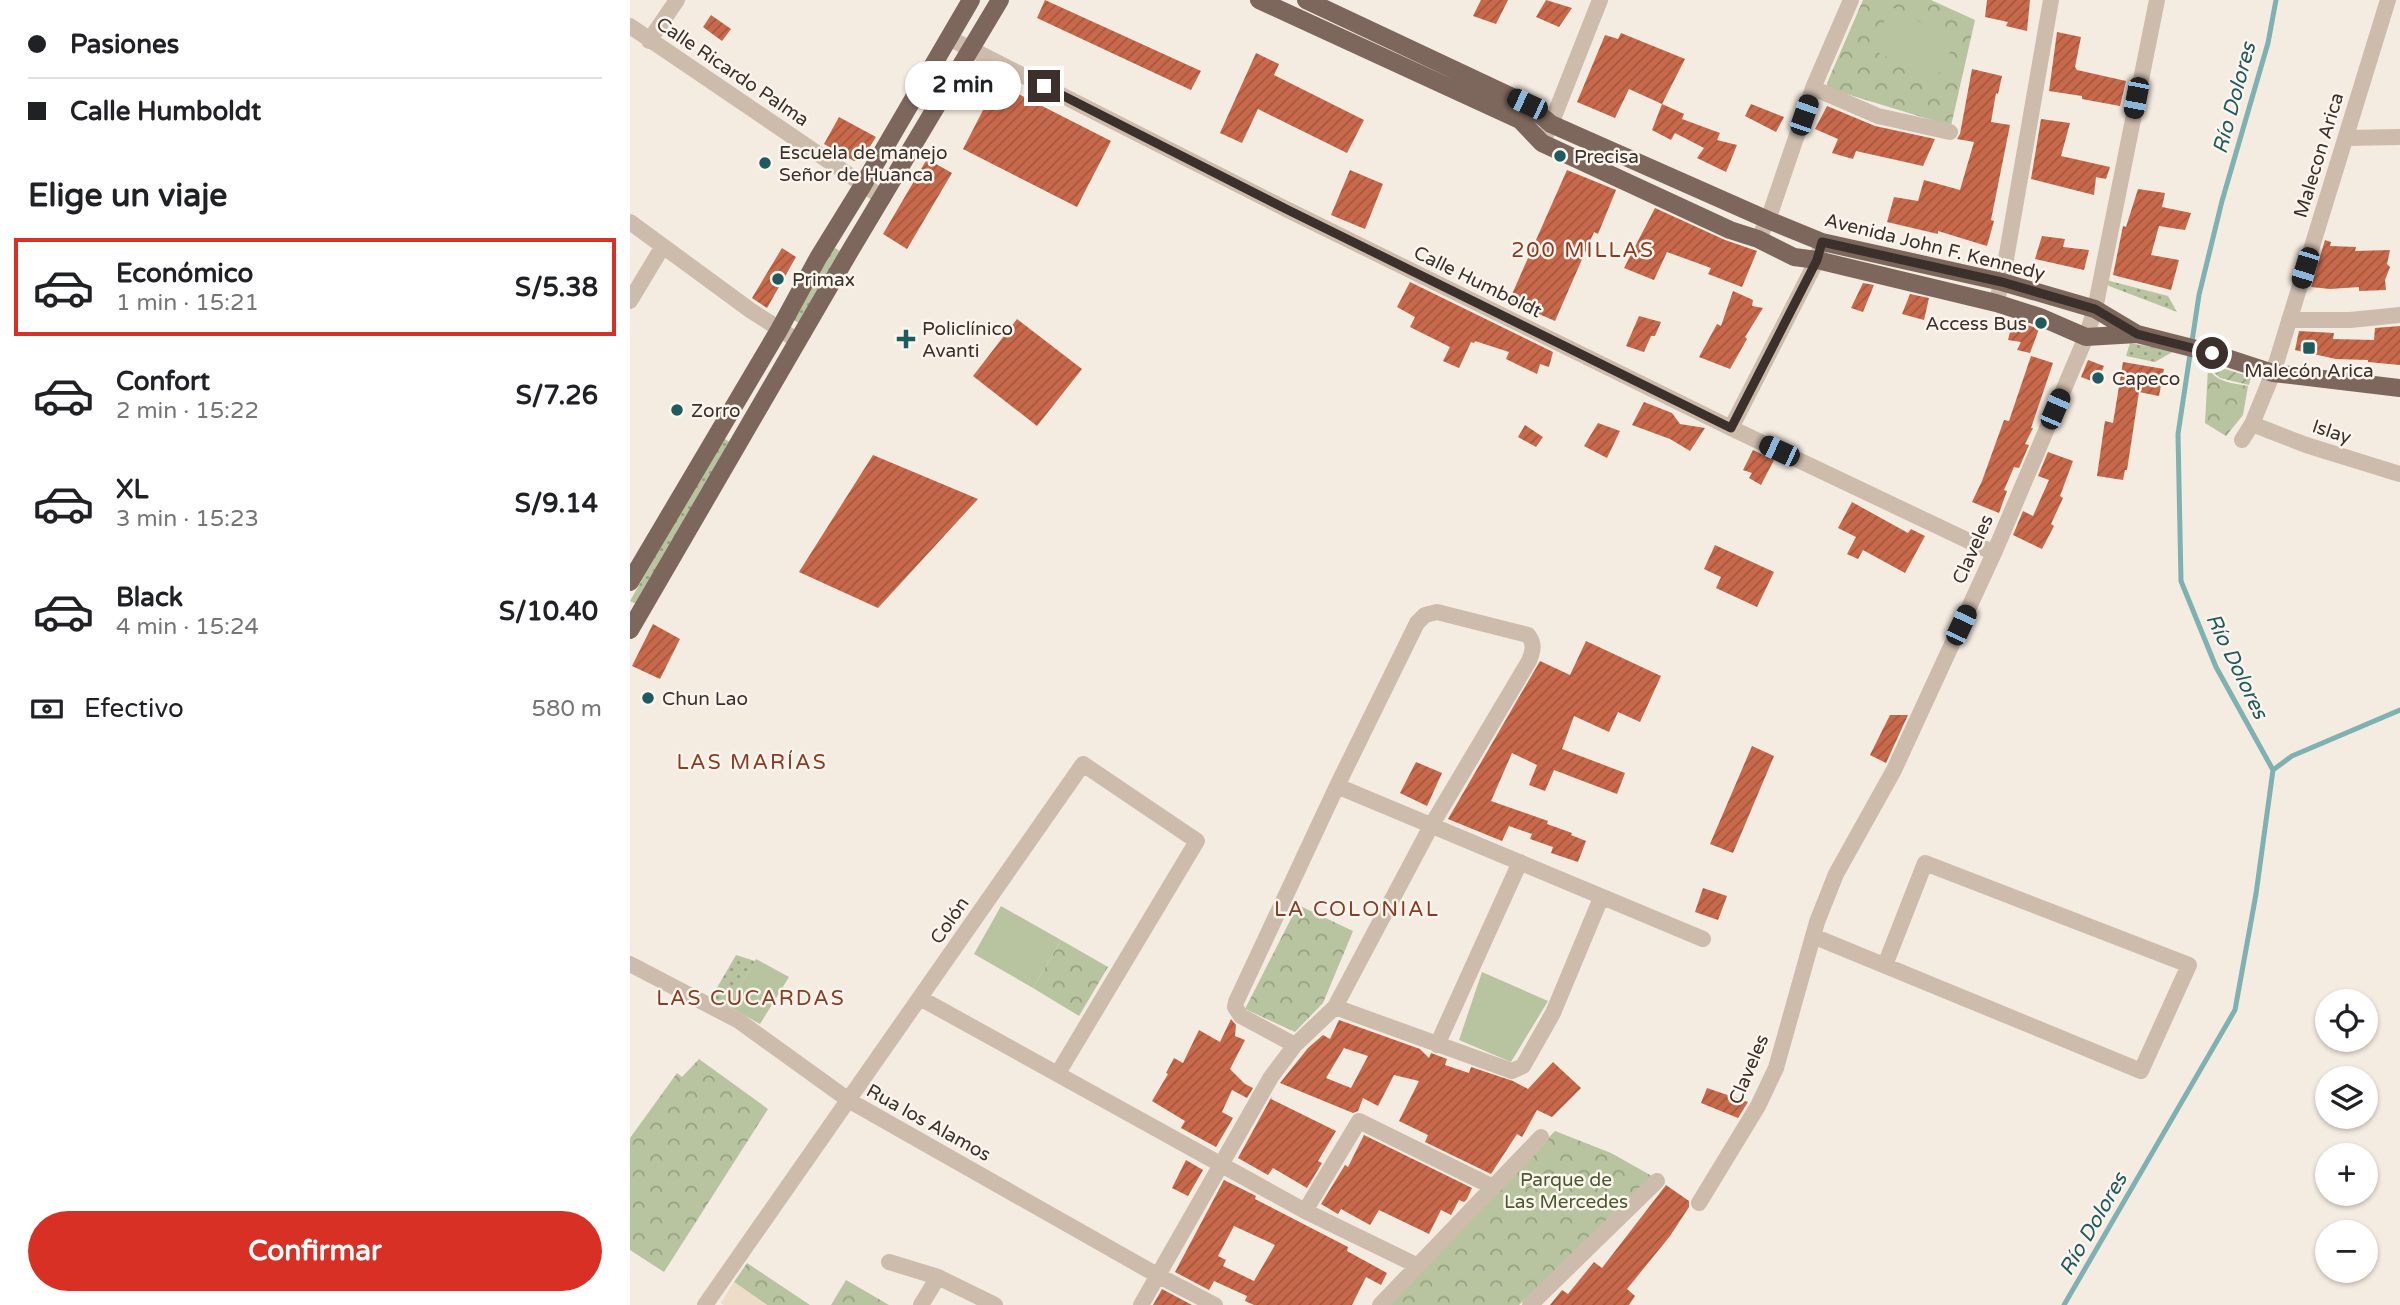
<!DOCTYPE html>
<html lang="es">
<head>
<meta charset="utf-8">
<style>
  :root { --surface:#fff; --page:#f6f6f6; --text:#202124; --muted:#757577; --line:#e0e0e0; --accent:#d93025 }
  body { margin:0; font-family:"Varela Round",sans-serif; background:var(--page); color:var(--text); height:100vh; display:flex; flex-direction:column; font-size:26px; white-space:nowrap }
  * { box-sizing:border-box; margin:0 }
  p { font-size:23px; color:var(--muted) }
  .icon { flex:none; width:38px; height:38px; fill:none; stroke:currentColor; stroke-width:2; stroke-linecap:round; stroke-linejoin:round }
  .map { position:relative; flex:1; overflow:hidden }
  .sheet { display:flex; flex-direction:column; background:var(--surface); width:630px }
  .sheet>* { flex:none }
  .hud { display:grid; align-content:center; height:154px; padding:0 28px; background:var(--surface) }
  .fabs { position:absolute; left:1685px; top:989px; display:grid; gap:14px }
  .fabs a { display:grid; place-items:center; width:63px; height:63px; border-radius:50%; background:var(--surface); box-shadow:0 2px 5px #0004; font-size:35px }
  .end { position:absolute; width:32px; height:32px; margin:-16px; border:9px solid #3b302b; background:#fff; box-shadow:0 0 0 4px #fff }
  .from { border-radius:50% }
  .bubble { position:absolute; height:49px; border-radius:24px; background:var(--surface); box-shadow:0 2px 5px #0004; font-size:23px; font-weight:700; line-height:49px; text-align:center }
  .car { position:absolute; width:21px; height:42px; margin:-21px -10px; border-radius:9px; box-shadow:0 0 5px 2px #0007; background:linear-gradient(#222 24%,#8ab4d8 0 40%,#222 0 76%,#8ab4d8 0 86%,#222 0) }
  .hud b { display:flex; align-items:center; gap:24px; height:66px; font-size:26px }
  .hud b+b { border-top:2px solid var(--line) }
  .hud i { width:18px; height:18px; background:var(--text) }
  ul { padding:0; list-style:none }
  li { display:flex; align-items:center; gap:21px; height:98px; margin:0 14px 10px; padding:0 14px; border:4px solid transparent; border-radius:0px }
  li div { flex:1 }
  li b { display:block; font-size:26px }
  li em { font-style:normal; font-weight:700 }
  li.selected { border-color:var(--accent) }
  li>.icon { width:63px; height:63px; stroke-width:1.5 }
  h2 { padding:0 28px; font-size:32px; line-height:84px }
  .pay { display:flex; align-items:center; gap:18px; height:77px; padding:0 28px; font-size:26px }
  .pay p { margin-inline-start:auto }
  .cta { display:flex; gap:14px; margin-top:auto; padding:14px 28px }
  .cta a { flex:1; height:80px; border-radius:42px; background:var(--accent); color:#fff; font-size:28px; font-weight:700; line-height:80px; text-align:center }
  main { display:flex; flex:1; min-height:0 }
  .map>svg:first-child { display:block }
  .grass { fill:url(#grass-dots) }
  .forest { fill:url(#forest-crowns) }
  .garden { fill:url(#garden-furrows) }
  .pitch { fill:#b8c4a0 }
  .plaza { fill:#ecdcc8 }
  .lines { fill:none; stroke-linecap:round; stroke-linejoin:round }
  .stream { stroke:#7fb0b2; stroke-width:5 }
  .building { fill:url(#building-hatch); fill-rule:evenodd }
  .minor { stroke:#cdbbac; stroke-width:16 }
  .primary { stroke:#7d675c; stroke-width:18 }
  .route { stroke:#3b302b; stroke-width:9 }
  .poi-dot { fill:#1f5a5e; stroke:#fbf5ee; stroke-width:2.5 }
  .labels { text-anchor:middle; stroke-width:5; stroke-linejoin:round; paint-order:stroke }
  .street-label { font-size:19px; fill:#3b302b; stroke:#fbf5ee }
  .poi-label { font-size:19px; fill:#3b302b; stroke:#fbf5ee; text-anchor:start }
  .park-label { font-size:19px; fill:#4a5a2e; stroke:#fbf5ee }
  .water-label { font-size:21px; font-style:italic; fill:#1f5a5e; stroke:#fbf5ee }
  .neighbourhood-label { font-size:21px; letter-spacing:2px; fill:#8c3b22; stroke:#fbf5ee }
</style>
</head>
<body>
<main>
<section class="sheet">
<div class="hud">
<b><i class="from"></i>Pasiones</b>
<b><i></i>Calle Humboldt</b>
</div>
<h2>Elige un viaje</h2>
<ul>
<li class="selected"><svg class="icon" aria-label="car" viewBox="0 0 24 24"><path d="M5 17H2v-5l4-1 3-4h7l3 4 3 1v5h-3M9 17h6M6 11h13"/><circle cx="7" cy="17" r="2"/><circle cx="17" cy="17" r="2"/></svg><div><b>Económico</b><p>1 min · 15:21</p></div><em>S/5.38</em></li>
<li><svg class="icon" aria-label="car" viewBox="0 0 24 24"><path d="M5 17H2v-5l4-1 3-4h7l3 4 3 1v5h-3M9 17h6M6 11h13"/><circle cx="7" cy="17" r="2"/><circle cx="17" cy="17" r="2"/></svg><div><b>Confort</b><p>2 min · 15:22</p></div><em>S/7.26</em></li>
<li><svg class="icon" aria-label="car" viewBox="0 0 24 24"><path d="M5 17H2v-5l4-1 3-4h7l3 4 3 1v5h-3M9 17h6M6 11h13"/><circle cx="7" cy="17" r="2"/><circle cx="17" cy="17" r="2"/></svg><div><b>XL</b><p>3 min · 15:23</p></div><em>S/9.14</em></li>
<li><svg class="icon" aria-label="car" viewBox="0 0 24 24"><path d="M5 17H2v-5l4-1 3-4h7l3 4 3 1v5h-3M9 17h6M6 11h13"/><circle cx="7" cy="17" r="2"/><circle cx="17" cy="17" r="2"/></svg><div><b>Black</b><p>4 min · 15:24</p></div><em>S/10.40</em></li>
</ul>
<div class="pay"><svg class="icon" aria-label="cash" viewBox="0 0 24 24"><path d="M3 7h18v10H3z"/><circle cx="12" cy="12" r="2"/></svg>Efectivo<p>580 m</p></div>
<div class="cta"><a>Confirmar</a></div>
</section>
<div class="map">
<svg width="1770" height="1305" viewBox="0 0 1770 1305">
  <defs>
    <pattern id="grass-dots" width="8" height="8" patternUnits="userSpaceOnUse" patternTransform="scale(1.75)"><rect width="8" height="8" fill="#b8c4a0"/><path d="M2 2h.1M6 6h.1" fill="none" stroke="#97a083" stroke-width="1.8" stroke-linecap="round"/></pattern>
    <pattern id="forest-crowns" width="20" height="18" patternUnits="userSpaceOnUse" patternTransform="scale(1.75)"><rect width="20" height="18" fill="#b8c4a0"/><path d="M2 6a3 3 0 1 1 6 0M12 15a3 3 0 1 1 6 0" fill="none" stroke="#97a083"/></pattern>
    <pattern id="garden-furrows" width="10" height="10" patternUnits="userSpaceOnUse" patternTransform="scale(1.75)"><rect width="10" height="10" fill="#b8c4a0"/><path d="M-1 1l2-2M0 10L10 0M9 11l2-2" fill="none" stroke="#97a083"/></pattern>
    <pattern id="building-hatch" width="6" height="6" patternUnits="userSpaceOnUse" patternTransform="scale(1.75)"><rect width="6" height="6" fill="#c8694b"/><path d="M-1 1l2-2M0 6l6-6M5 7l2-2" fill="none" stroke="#a4573f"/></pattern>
  </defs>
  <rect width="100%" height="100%" fill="#f4ebe1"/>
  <path class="grass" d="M204 248 212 252 169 323 163 320Z
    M1476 280 1538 296 1547 312 1479 286Z
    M1500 343 1544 351 1525 362 1496 356Z
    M93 438 100 442 6 604 0 601Z
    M106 955 125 961 98 1006 81 998Z"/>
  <path class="forest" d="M1233 0H1301L1345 20 1321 126 1197 88V83Z
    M1578 368C1587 383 1603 383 1618 386L1613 415 1596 436 1575 423Z
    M668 905 723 931 693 1003 665 1032 615 1009Z
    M431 940 478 967 449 1016 403 988Z
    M69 1059 138 1109 34 1272 0 1250V1138L47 1073 52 1077Z
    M925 1131 981 1153 1022 1176 889 1305H757Z
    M117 1263 180 1305H137L104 1282Z
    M216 1280 259 1305H201Z"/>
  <path class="garden" d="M1582 365 1621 377 1619 385 1590 378 1582 371Z"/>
  <path class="pitch" d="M1262 7 1326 41 1304 82 1240 48Z
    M371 906 431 940 403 988 344 954Z
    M126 959 159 977 130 1024 98 1006Z
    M852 972 918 1001 881 1062 829 1040Z"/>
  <path class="plaza" d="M104 1282 137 1305H94L91 1303Z"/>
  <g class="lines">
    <path class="stream" d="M1643 770 1662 756 1770 710
      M1434 1305 1605 1010 1626 894 1643 770 1586 667 1551 581 1548 434 1569 295 1592 201 1638 43 1646 0"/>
  </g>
  <path class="building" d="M415 0 571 71 561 90 407 18Z
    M851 0H878L866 24 843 16Z
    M916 0 942 8 929 27 906 17Z
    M1357 0H1400L1397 31 1376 26 1378 22 1355 17Z
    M81 15 101 29 92 41 73 27Z
    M1427 32 1451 37 1445 67 1447 70 1496 81 1490 106 1452 99V96L1419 91Z
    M991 33 1055 59 1032 104 999 89 985 118 947 102 975 35 988 39Z
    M626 53 649 64 644 75 734 120 717 153 628 109 612 143 590 133Z
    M1342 69 1372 76 1368 94 1366 93 1361 122 1380 125 1361 220 1364 221 1357 246 1308 231V234L1257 222 1264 197 1288 201 1294 180 1330 190 1344 142 1327 139 1330 134Z
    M367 83 481 141 447 207 333 149Z
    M1032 104 1054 114 1052 119 1090 133 1087 140 1107 145 1096 172 1067 158 1074 148 1045 133 1041 140 1022 130Z
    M1121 104 1154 117 1146 132 1115 116Z
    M1197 106 1245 126 1305 139 1293 166 1226 151 1223 159 1202 153 1208 139 1185 129Z
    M209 117 246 137 234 156 229 160 224 161 194 144Z
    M1411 119 1440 123 1431 156 1480 167 1476 179 1466 177 1464 195 1401 179Z
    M297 159 322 173 277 249 253 234Z
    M720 170 753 184 735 229 701 215Z
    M937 170 986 190 968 234 964 232 925 321 879 301Z
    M1508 189 1535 193 1532 207 1561 213 1555 230 1529 226 1521 255 1549 260 1541 290 1483 275 1493 226 1496 227Z
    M1025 208 1095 240 1127 251 1112 287 1078 274 1081 268 1037 252 1024 280 994 268Z
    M1412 236 1435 239 1433 247 1459 250 1454 270 1405 259Z
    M1695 240 1701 242 1700 246 1726 247 1725 251 1760 250 1757 264 1760 267 1755 280 1756 290 1729 291V287L1700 289 1681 287Z
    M152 248 166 257 137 308 122 298Z
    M780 282 923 352 919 367 910 364 907 374 876 359 879 352 845 341 844 343 841 342 829 368 813 361 820 347 780 327 785 317 767 307Z
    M1233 283 1244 285 1233 312 1221 308Z
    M1103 291 1123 300 1122 306 1133 308 1115 337 1117 339 1100 369 1069 357 1087 324 1091 326Z
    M1280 294 1299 298 1294 320 1272 314Z
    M1009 316 1031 322 1025 336H1021L1014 352 996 346Z
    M387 319 452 369 407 426 343 376Z
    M1383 320 1409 329 1400 353 1387 350 1391 342 1378 340Z
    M1770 326V365L1738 362V360L1706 359 1665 350 1669 331 1704 333 1703 339 1744 340 1745 328Z
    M1401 356 1423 363 1401 428H1403L1395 444 1399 445 1389 468 1384 467 1374 490 1377 491 1369 513 1342 502 1352 481 1374 420 1379 421Z
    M1458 360 1474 366 1467 383 1451 377Z
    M1493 362 1534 369 1529 396 1509 392 1497 470H1495L1493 480 1467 476 1474 427 1475 421 1483 423Z
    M1014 402 1042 413 1050 424 1075 428 1060 451 1040 439 1002 425Z
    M968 423 990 431 977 458 954 446Z
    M895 425 913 437 906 447 888 437Z
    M1123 450 1144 460 1131 485 1119 478 1122 473 1113 470Z
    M1418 452 1443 461 1430 496 1433 498 1421 524 1424 526 1412 549 1383 535 1393 511 1403 516 1419 480 1408 476Z
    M243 455 348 499 248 608 169 572Z
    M1222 502 1278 533 1281 529 1295 536 1275 573 1233 550 1228 559 1217 554 1226 537 1208 528Z
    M1085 545 1144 572 1127 607 1086 588 1091 577 1074 569Z
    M23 624 50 639 30 679 2 666Z
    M956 641 1031 676 1010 722 988 712 979 732 944 716 932 749 995 773 987 794 924 770 915 791 899 785 907 765 882 753 861 801 918 821 917 824 942 833 941 835 956 841 948 862 921 853 923 847 900 839 902 834 879 826 872 841 818 819 910 661 940 675Z
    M1260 715H1278L1256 763 1240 755Z
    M1122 746 1144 756 1103 853 1080 844Z
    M786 762 812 773 797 806 770 793Z
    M1073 888 1097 896 1088 920 1065 912Z
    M601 1019 606 1025 605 1036 615 1040 600 1069 615 1084 623 1088 617 1098 602 1090 592 1112 603 1118 586 1147 551 1128 555 1121 522 1101 538 1074 536 1073 544 1058 553 1063 569 1030 590 1042Z
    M709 1020 790 1049 799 1058 801 1053 817 1059 815 1065 839 1073 841 1067 883 1081 898 1089 923 1062 951 1088 922 1117 907 1110 892 1137 887 1134 861 1174 795 1142 798 1135 769 1121 789 1081 764 1075 748 1106 733 1098 728 1111 723 1113 650 1083 678 1048 693 1035 700 1039ZM714 1048 738 1056 721 1088 696 1078Z
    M1077 1088 1118 1102 1108 1118 1071 1103Z
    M642 1096 641 1099 706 1131 688 1161 692 1163 677 1188 643 1168 638 1175 608 1158Z
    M734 1135 842 1188 837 1199 834 1202 829 1200 821 1215 811 1210 799 1234 749 1210 740 1225 711 1209 708 1214 691 1204 715 1165 718 1167Z
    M556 1160 573 1170 558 1196 542 1188Z
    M594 1180 626 1196 625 1199 718 1247 717 1251 757 1273 751 1285 736 1277 722 1305H624L615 1301 617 1296 584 1281 579 1290 545 1272ZM604 1226 645 1245 624 1281 593 1266 596 1260 588 1256Z
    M1036 1185 1059 1201V1207L1040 1236 997 1289 1005 1296 999 1305H920L932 1290 938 1294 964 1262 972 1268Z
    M532 1289 562 1305H523Z"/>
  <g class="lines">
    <path class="minor" d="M0 26 253 198
      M319 38 658 210 1101 428 1364 553
      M19 41 47 0
      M1183 88 1248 116 1320 132
      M1716 138 1770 137
      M912 143 921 124 970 0
      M0 222 120 310 168 341
      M1128 239 1138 220 1183 88 1221 0
      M0 301 33 246
      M1366 303 1372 282 1421 0
      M1659 320H1720L1770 315
      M1622 424 1676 445 1770 474
      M1101 428 1187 260 1190 249
      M1612 440 1622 424 1643 373 1758 0
      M707 786 1073 939
      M1183 936 1511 1071 1559 965 1295 863 1255 965
      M0 964 109 1021 220 1101 527 1275 585 1305
      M290 998 675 1211 788 1266
      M705 1007 882 1071 893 1066 923 1013 971 898
      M807 1045 890 862
      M1069 1203 1128 1106 1146 1068 1187 922 1206 874 1264 770 1364 553 1456 337 1465 309 1527 0
      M675 1211 729 1121 863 1187
      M259 1262 308 1277 365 1305
      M75 1305 453 764 567 841 428 1073
      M291 1305 308 1277
      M511 1305 641 1077 665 1045 705 1007 801 826 899 661C903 651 905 644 898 635L807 612 795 615 787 623 707 786 606 1002 605 1007 611 1016 665 1045
      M750 1305 911 1137
      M900 1305 1027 1181"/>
    <path class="primary" d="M629 0 890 120 912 143 1100 230 1128 239 1164 257 1187 260 1366 303 1410 317 1456 337 1507 334 1582 353 1643 373 1770 388
      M676 0 897 104 921 124 1138 220 1192 242 1372 282 1465 309 1507 334
      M0 582 149 330 188 258 233 185 341 0
      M0 630 220 251 370 0"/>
  </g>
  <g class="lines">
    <path class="route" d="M414 86 658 210 1101 428 1187 260 1192 242 1372 282 1465 309 1507 334 1582 353"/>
  </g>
  <g class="poi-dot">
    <circle cx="930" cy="156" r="7"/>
    <circle cx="135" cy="163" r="7"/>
    <circle cx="148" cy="279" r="7"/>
    <circle cx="1411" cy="323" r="7"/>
    <path d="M272.5 328.5h7v7h7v7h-7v7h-7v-7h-7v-7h7z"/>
    <rect x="1672" y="341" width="14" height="14" rx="3.5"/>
    <circle cx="1468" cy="378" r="7"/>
    <circle cx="47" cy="410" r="7"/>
    <circle cx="18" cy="698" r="7"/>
  </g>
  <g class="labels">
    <g class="street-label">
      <text transform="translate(103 71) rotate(34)" y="7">Calle Ricardo Palma</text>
      <text transform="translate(1688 155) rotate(-73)" y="7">Malecon Arica</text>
      <text transform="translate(1305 246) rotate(14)" y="7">Avenida John F. Kennedy</text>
      <text transform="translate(848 281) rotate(26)" y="7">Calle Humboldt</text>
      <text transform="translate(1702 431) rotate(18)" y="7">Islay</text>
      <text transform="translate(1342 549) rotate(-66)" y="7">Claveles</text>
      <text transform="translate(319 920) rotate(-55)" y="7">Colón</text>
      <text transform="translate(1118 1069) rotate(-67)" y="7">Claveles</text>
      <text transform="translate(299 1122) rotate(29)" y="7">Rua los Alamos</text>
    </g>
    <g class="poi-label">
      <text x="149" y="159">Escuela de manejo<tspan x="149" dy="22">Señor de Huanca</tspan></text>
      <text x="944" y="163">Precisa</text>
      <text x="162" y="286">Primax</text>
      <text x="1397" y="330" text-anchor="end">Access Bus</text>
      <text x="292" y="335">Policlínico<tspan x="292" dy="22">Avanti</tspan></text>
      <text x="1679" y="377" text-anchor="middle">Malecón Arica</text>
      <text x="1482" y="385">Capeco</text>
      <text x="61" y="417">Zorro</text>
      <text x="32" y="705">Chun Lao</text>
    </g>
    <g class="park-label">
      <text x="936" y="1186">Parque de<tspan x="936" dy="22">Las Mercedes</tspan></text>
    </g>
    <g class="water-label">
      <text transform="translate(1604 98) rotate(-75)" y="7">Río Dolores</text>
      <text transform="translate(1607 666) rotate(64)" y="7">Río Dolores</text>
      <text transform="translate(1463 1224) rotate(-60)" y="7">Río Dolores</text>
    </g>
    <g class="neighbourhood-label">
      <text x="953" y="257">200 MILLAS</text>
      <text x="122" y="769">LAS MARÍAS</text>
      <text x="727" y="916">LA COLONIAL</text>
      <text x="121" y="1005">LAS CUCARDAS</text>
    </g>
  </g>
</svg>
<div class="fabs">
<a><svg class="icon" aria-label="locate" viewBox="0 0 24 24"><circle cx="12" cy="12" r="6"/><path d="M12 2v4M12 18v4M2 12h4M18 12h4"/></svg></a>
<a><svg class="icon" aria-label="layers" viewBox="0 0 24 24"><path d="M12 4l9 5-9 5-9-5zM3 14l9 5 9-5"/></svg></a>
<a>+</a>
<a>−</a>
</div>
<i class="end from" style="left:1582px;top:353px"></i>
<i class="end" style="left:414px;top:86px"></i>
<div class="bubble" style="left:275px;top:61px;width:116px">2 min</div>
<i class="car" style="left:1506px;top:98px;rotate:191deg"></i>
<i class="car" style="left:897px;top:104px;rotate:295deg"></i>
<i class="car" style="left:1174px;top:115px;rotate:19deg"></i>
<i class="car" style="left:1675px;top:268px;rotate:197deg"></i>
<i class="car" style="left:1425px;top:409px;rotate:23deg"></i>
<i class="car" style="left:1149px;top:451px;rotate:295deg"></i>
<i class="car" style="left:1331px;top:625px;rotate:25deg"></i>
</div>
</main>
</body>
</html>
